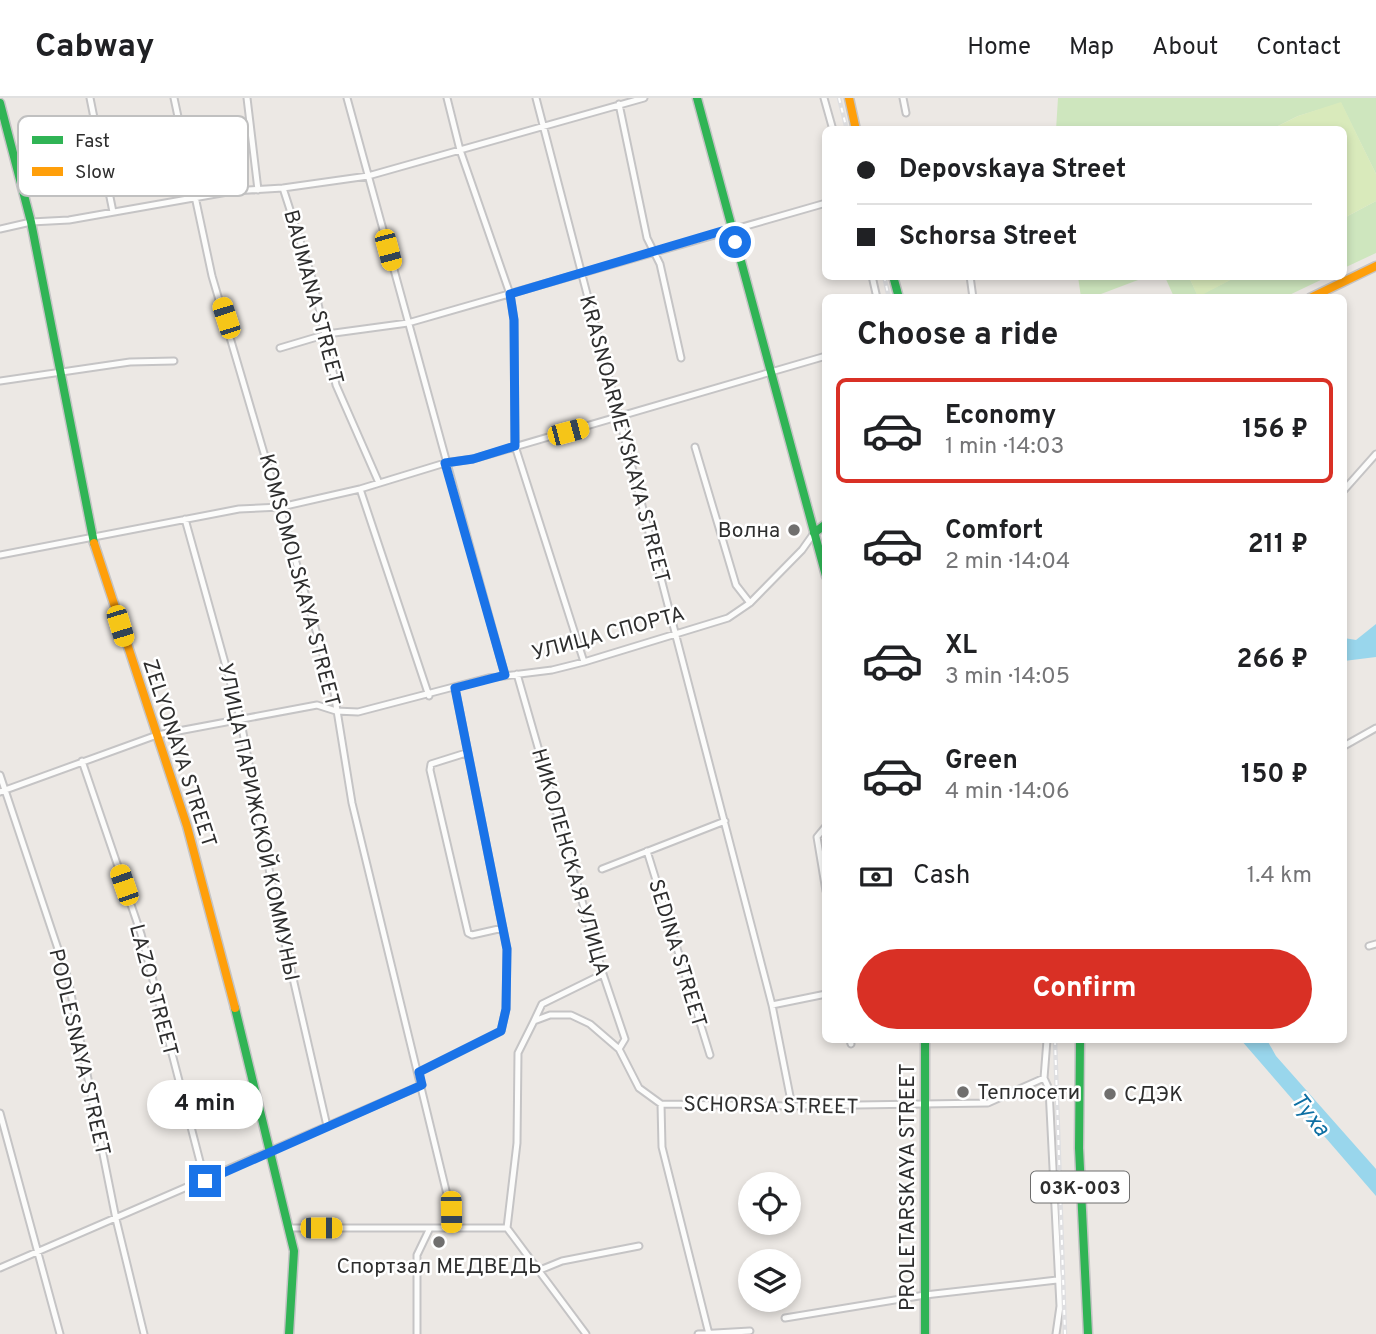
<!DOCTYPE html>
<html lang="en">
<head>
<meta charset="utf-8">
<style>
  :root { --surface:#fff; --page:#f6f6f6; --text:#202124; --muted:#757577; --line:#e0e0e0; --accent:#d93025 }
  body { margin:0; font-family:Overpass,sans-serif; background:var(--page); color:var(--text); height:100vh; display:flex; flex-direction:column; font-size:26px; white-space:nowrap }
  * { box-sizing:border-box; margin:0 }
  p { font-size:23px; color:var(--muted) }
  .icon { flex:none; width:38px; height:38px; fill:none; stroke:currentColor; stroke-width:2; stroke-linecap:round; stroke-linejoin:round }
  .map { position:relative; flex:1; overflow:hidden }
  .sheet { position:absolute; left:822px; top:196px; width:525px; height:749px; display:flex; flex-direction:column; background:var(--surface); border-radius:10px; box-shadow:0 4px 10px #0003 }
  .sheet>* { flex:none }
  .hud { position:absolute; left:822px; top:28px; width:525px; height:154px; border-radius:10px; box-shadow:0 4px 10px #0003; display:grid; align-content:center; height:154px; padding:0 35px; background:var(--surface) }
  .fabs { position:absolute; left:738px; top:1074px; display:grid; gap:14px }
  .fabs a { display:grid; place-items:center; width:63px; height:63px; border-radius:50%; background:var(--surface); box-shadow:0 4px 10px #0003; font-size:35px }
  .end { position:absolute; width:32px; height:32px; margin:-16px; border:9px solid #1a73e8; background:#fff; box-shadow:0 0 0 4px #fff }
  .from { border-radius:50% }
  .bubble { position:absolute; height:49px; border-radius:24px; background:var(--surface); box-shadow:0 4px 10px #0003; font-size:23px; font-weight:700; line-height:49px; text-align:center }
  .car { position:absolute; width:21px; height:42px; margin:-21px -10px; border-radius:9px; box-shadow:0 0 5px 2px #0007; background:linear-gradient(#f5c518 24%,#345 0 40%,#f5c518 0 76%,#345 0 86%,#f5c518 0) }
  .hud b { display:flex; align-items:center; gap:24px; height:66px; font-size:26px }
  .hud b+b { border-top:2px solid var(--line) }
  .hud i { width:18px; height:18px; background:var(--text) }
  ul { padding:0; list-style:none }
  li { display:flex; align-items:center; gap:21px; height:105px; margin:0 14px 10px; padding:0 21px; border:4px solid transparent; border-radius:10px }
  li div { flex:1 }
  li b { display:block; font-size:26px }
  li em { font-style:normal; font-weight:700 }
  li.active { border-color:var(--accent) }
  li>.icon { width:63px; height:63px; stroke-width:1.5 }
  h2 { padding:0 35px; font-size:32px; line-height:84px }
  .pay { display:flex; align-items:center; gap:18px; height:77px; padding:0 35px; font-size:26px }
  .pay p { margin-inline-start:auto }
  .action { display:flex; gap:14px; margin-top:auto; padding:14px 35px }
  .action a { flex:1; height:80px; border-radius:42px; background:var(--accent); color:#fff; font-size:28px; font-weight:700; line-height:80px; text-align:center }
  header { display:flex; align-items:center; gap:42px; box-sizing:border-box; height:98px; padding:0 35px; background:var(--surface); border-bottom:2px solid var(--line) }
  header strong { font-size:33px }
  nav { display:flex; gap:38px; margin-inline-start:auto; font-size:24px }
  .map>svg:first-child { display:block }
  .green { fill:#cee6be }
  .pitch { fill:#d9eabb }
  .water { fill:#99d6ec }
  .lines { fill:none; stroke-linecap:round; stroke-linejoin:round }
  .street-casing { stroke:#c5c4c5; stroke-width:9 }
  .fast-casing { stroke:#c5c4c5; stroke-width:11 }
  .slow-casing { stroke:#c5c4c5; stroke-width:11 }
  .street { stroke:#fcfcfb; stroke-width:5 }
  .fast { stroke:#30b455; stroke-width:8 }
  .slow { stroke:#ff9f0a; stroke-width:8 }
  .rail-casing { stroke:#dfdfe1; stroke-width:4.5 }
  .rail { stroke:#fff; stroke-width:2; stroke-dasharray:5; stroke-linecap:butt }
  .route { stroke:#1a73e8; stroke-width:9 }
  .poi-dot { fill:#706f6e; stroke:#fff; stroke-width:2.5 }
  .labels { text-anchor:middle; stroke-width:5; stroke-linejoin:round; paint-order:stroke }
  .shield { fill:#fff; stroke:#6d6d6d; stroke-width:2 }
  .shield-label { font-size:19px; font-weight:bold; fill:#2e2e2e }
  .street-label { font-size:21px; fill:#2e2e2e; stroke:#fff }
  .poi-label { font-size:21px; fill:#2e2e2e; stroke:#fff; text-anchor:start }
  .water-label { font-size:23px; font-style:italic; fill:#0d6fa3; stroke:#fff }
  .key { fill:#fff; stroke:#c0c0c0; stroke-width:2 }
  .key-label { font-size:19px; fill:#2e2e2e }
</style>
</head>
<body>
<header>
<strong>Cabway</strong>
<nav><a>Home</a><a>Map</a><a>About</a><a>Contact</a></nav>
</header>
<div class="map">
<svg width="1376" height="1236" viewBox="0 0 1376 1236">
  <rect width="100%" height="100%" fill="#ece8e4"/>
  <path class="green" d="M1058 0H1376V76L1341 5 1298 18 1272 31 1056 32Z
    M1376 103V155L1344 170V120Z
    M1078 179V178L1146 179 1093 199H1081Z
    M1165 179H1189L1198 198 1236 179H1327L1283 200 1174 199Z"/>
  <path class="pitch" d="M1341 4 1376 76V103L1344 120V32L1272 31 1298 18Z
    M1189 179H1236L1198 199Z"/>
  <path class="water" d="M1376 526V559L1344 563V540L1356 542Z
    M1241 942H1267L1276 958 1376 1071V1098Z"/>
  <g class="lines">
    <g class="street-casing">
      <path id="street" d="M90 0 113 114
        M174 0 212 178 334 594 352 705 451 1113V1130
        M247 0 258 92
        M347 0 505 577
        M447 0 460 52 510 196 514 222 515 348 584 564
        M536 0 772 907 792 1008
        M824 0 833 32
        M903 0 906 15
        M619 6 647 140 660 166 681 260
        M283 90 313 183 336 287 379 385
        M0 131 31 124 69 122 233 93 283 90 368 78 644 0
        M872 178 877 200
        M970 178 973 200
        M280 250 327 236 408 225 826 105
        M0 283 130 264 174 263
        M695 349 736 487 750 505
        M360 391 429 598
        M1344 392 1376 356
        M185 421 240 619 275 802 327 1028
        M0 457 239 411 281 409 360 391 445 365 473 361 826 258
        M517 576 603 876 625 941 619 951
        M1344 648 1376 630
        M466 655 431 666 430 672 468 835 472 837 503 830
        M82 663 141 836 205 1083
        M0 677 68 881 116 1121 144 1236
        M0 694 157 637 317 607 336 613 358 614 488 580 552 572 584 564 728 520 750 505 802 452 814 435
        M826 728 817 739 826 793
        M647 753 710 957
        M602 771 725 723
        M1369 848 1376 846
        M772 907 826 896
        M534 923 542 906 603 876
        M850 942 851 946
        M1047 942 1044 980 1049 991 1060 1208 1056 1236
        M419 974 501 933 506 911 507 851 455 590
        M661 1006 662 1049 709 1236
        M0 1015 60 1236
        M288 1130H507
        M0 1170 422 987
        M540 1172 562 1163 639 1148
        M785 1220 925 1197 1057 1182
        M417 1236V1157L430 1130
        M586 1236 507 1130 517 1045 518 955 534 923 550 917H571L590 926 619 951 639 990 661 1006 792 1008 988 1005 1044 980
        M698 1236 750 1233"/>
    </g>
    <g class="fast-casing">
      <path id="fast" d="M697 0 826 478
        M0 5 31 124 94 445
        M893 178 899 200
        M814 435 826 426
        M235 910 294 1153 289 1236
        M925 942V1236
        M1080 942 1079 1050 1088 1236"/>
    </g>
    <g class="slow-casing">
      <path id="slow" d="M849 0 856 32
        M1310 200 1376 168
        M94 445 187 728 235 910"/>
    </g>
    <use href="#street" class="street"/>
    <use href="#fast" class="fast"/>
    <use href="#slow" class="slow"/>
    <g class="rail-casing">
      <path id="rail" d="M839 0 847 32
        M884 178 889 200
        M1055 942 1065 1236"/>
    </g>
    <use href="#rail" class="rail"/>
  </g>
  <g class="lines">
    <path class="route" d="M205 1083 422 987 419 974 501 933 506 911 507 851 455 590 505 577 445 365 473 361 515 348 514 222 510 196 732 130 735 144"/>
  </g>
  <g class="poi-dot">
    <circle cx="794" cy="432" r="7"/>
    <circle cx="963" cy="994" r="7"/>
    <circle cx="1110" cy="996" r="7"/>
    <circle cx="439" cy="1144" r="7"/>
  </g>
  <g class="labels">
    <rect class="shield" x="1031" y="1073.5" width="98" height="31" rx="5"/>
    <g class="shield-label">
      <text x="1080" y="1096">03К-003</text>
    </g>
    <g class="street-label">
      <text transform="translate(314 199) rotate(75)" y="7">BAUMANA STREET</text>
      <text transform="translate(625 341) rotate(75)" y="7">KRASNOARMEYSKAYA STREET</text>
      <text transform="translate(300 482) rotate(75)" y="7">KOMSOMOLSKAYA STREET</text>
      <text transform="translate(608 535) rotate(-15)" y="7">УЛИЦА СПОРТА</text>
      <text transform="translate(180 655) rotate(72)" y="7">ZELYONAYA STREET</text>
      <text transform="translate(259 724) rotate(78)" y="7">УЛИЦА ПАРИЖСКОЙ КОММУНЫ</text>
      <text transform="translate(571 764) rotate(74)" y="7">НИКОЛЕНСКАЯ УЛИЦА</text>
      <text transform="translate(678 855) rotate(73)" y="7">SEDINA STREET</text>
      <text transform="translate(154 892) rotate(75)" y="7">LAZO STREET</text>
      <text transform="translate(80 954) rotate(77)" y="7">PODLESNAYA STREET</text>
      <text transform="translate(771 1007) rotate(1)" y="7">SCHORSA STREET</text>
      <text transform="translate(907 1089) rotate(-90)" y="7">PROLETARSKAYA STREET</text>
    </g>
    <g class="poi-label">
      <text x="780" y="439" text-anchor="end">Волна</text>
      <text x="977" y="1001">Теплосети</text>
      <text x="1124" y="1003">СДЭК</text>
      <text x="439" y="1175" text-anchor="middle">Спортзал МЕДВЕДЬ</text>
    </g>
    <g class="water-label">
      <text transform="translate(1311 1016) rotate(52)" y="8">Туха</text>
    </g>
  </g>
  <rect x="18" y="18" width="230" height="80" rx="10" class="key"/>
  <rect x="32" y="38" width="31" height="8" fill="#30b455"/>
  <rect x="32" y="69" width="31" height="9" fill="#ff9f0a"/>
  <g class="key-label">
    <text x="75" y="49">Fast</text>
    <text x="75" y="80">Slow</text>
  </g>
</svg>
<div class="fabs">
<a><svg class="icon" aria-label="locate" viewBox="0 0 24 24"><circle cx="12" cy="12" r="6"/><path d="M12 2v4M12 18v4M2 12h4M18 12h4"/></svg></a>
<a><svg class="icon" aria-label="layers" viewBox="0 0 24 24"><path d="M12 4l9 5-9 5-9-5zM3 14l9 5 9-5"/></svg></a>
</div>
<i class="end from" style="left:735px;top:144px"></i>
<i class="end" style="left:205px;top:1083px"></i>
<div class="bubble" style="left:147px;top:982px;width:116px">4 min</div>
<i class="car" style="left:388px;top:152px;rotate:165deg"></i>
<i class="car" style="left:226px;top:220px;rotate:342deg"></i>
<i class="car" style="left:568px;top:334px;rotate:75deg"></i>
<i class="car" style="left:120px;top:528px;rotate:163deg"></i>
<i class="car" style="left:124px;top:787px;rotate:341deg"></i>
<i class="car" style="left:451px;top:1114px;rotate:179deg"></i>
<i class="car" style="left:321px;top:1130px;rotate:90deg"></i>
<div class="hud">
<b><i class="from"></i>Depovskaya Street</b>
<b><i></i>Schorsa Street</b>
</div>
<section class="sheet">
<h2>Choose a ride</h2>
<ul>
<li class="active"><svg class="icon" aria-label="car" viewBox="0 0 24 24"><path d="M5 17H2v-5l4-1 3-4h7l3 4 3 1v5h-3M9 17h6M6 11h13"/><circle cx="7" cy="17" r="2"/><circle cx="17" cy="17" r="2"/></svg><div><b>Economy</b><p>1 min · 14:03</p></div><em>156 ₽</em></li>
<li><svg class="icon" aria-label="car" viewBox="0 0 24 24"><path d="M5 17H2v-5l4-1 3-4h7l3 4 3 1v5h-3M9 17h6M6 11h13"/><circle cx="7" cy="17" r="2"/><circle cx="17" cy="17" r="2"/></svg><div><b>Comfort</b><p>2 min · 14:04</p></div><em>211 ₽</em></li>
<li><svg class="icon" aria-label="car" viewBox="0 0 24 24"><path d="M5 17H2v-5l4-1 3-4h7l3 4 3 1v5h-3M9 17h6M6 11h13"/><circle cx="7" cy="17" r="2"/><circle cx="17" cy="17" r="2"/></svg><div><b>XL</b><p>3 min · 14:05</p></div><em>266 ₽</em></li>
<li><svg class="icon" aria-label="car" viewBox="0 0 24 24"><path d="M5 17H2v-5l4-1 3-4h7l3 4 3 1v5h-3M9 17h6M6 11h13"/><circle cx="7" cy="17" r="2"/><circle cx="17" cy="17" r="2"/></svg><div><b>Green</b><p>4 min · 14:06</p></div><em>150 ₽</em></li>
</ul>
<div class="pay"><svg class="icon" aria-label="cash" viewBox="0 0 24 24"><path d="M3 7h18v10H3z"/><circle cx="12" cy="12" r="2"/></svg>Cash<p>1.4 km</p></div>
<div class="action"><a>Confirm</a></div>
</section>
</div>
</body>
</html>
